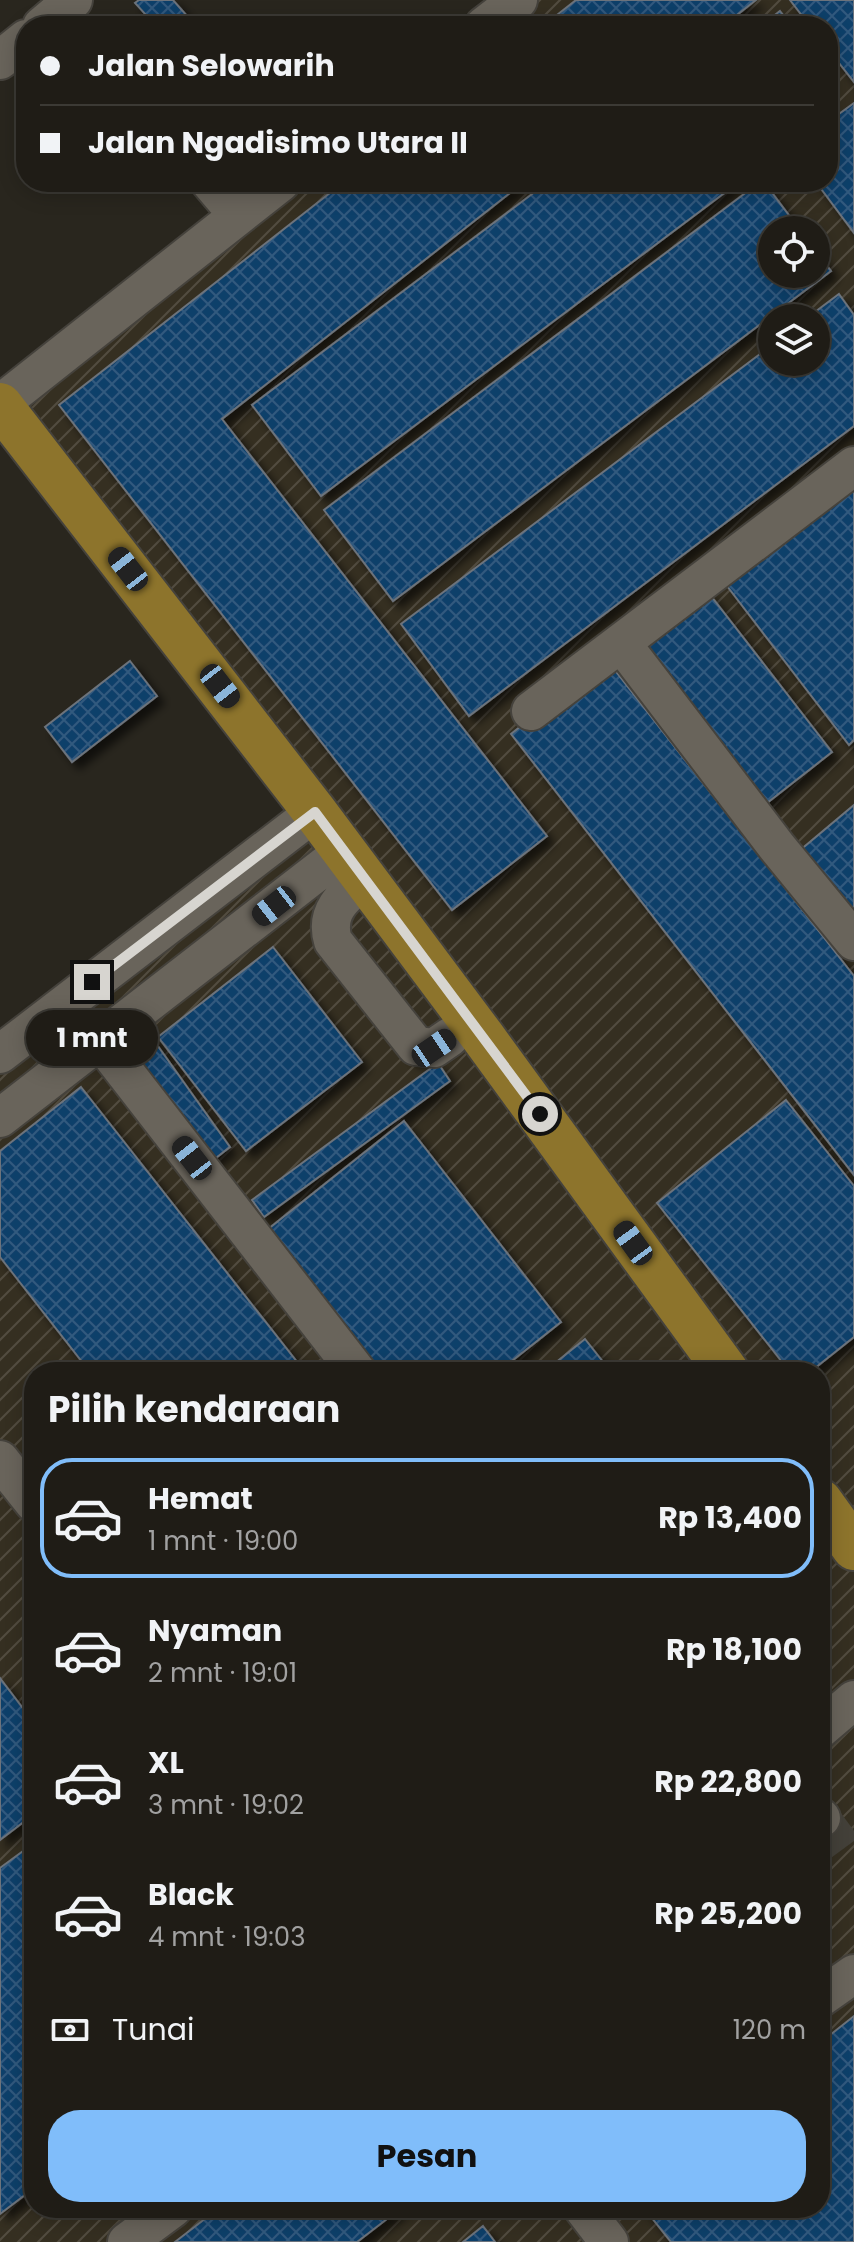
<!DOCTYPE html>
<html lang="id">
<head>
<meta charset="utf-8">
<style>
  :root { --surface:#1f1c16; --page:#27251f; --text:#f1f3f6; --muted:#a1a1a1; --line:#3c3a35; --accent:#80bdfa }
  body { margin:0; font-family:Poppins,sans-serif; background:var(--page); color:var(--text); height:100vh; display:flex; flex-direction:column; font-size:30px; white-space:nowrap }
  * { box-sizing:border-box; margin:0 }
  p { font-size:26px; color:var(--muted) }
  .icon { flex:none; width:44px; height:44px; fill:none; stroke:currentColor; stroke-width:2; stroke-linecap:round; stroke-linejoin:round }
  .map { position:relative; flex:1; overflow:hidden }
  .side { position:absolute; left:24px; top:1362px; width:806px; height:856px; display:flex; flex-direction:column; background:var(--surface); border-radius:32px; box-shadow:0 4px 20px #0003,0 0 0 2px var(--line) }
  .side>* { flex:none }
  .top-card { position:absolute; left:16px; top:16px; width:822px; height:176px; border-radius:32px; box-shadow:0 4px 20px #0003,0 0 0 2px var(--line); display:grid; align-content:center; height:176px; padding:0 24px; background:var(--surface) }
  .controls { position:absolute; left:758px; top:216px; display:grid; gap:16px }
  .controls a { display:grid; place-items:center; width:72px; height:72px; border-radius:50%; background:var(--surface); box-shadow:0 4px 20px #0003,0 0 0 2px var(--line); font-size:40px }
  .end { position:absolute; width:36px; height:36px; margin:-18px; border:10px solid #d7d5d0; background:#111; box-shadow:0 0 0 4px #111 }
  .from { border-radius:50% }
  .bubble { position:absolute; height:56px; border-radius:28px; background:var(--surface); box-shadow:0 4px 20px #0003,0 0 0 2px var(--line); font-size:26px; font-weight:700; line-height:56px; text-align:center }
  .car { position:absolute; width:24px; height:48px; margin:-24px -12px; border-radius:10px; box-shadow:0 0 6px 2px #0007; background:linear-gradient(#222 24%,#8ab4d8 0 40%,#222 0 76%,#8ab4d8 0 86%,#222 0) }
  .top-card b { display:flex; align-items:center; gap:28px; height:76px; font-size:30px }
  .top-card b+b { border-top:2px solid var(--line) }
  .top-card i { width:20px; height:20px; background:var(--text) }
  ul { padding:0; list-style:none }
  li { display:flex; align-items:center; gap:24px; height:120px; margin:0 16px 12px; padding:0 8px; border:4px solid transparent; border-radius:32px }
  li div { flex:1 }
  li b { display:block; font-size:30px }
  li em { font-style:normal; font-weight:700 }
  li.active { border-color:var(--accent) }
  li>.icon { width:72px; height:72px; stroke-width:1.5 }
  h2 { padding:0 24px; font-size:36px; line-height:96px }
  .pay { display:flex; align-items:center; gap:20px; height:88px; padding:0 24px; font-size:30px }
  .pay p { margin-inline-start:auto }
  .action { display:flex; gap:16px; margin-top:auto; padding:16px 24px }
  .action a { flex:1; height:92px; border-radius:32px; background:var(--accent); color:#111; font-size:32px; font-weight:700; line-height:92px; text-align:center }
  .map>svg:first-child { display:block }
  .industrial { fill:url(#industrial-furrows); fill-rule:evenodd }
  .building { fill:url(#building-cross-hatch); stroke:#6c737b; stroke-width:2; filter:url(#shadow) }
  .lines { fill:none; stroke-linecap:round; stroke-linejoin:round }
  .minor-tunnel { stroke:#434039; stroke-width:38; stroke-dasharray:38 19; stroke-linecap:butt }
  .minor-casing { stroke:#45423c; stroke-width:42 }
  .major-casing { stroke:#45423c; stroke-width:48 }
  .minor { stroke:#69645b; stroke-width:38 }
  .major { stroke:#8d742c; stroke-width:44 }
  .route { stroke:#d7d5d0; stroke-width:10 }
</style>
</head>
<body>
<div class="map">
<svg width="854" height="2242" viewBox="0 0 854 2242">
  <defs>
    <pattern id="industrial-furrows" width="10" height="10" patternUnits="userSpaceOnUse" patternTransform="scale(2)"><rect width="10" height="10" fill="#352f21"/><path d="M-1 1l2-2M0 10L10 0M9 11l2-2" fill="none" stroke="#524c40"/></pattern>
    <pattern id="building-cross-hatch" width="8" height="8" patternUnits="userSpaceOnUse" patternTransform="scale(2)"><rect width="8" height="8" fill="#0f3f6a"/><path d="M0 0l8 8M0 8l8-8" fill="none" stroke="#315a7e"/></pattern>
    <filter id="shadow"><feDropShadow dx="7" dy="7" stdDeviation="4" flood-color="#0009"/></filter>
  </defs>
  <rect width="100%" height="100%" fill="#29261e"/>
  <path class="industrial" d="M520 0H854V2242H0V1072L334 818 0 403 283 182H828V26H486ZM772 230H816V274H772ZM772 318H816V362H772ZM34 1372H820V2208H34Z"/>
  <path class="building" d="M139 0H173L196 26H156L135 3Z
    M576 0H756L723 26H543Z
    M790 0H854V82L828 49V26H810Z
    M780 11 792 26H761Z
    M854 103V233L816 182H828V122Z
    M344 182H524L222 419 547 836 452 910 59 405Z
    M548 182H739L321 496 252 405Z
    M760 182H764L800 230H772V274H816V251L831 271 393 601 324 510Z
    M839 294 854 315V426L469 716 401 624 772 345V362H816V318H807Z
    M854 487V740L849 745 727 586Z
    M708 592 832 752 758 810 634 650Z
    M606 659 854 976V1175L511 734Z
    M130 661 157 696 72 762 45 727Z
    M854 805V920L798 852Z
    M273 947 362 1062 246 1151 158 1037Z
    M145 1028 230 1147 208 1164 122 1045Z
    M438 1063 450 1081 264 1217 252 1200Z
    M81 1087 305 1372H90L0 1257V1151Z
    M786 1100 854 1186V1337L810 1372H790L657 1203Z
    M404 1121 561 1322 498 1372H378L267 1230Z
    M585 1339 611 1372H544Z
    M0 1678 34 1723V1814L0 1840Z
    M34 1843V2188L0 2214V1868Z
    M854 2016V2242H671L644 2208H820V2043Z
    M219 2208H399L400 2209 357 2242H175Z
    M483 2226 495 2242H463Z"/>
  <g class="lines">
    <path class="minor-tunnel" d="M821 1818 854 1863"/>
    <g class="minor-casing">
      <path id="minor" d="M42 26 73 0
        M484 26 518 0
        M0 60 26 39
        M210 182 238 215
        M0 404 281 182
        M622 644 777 847 854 941
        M531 711 854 466
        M365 879C344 896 324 911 333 941L416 1046 434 1048 450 1037
        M99 1039 357 1372
        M0 1054 315 812
        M0 1118 344 851
        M0 1460 34 1503
        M820 1729 854 1700
        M820 1817 821 1818
        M820 1998 854 1974
        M583 2208 609 2242
        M127 2242 173 2208"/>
    </g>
    <g class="major-casing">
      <path id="major" d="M0 405 315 812 483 1037 727 1372
        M820 1501 854 1548"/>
    </g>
    <use href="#minor" class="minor"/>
    <use href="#major" class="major"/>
  </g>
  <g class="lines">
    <path class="route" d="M92 982 315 812 540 1114"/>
  </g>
</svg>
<div class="controls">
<a><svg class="icon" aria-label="locate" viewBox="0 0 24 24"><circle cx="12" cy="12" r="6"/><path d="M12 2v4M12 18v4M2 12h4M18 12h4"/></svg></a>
<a><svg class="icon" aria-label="layers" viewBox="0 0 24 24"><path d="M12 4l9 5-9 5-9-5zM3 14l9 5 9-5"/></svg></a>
</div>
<i class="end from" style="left:540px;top:1114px"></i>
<i class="end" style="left:92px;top:982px"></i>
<div class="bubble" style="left:26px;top:1010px;width:132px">1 mnt</div>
<i class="car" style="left:128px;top:569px;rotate:322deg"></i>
<i class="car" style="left:220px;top:686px;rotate:142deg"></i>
<i class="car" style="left:274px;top:906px;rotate:232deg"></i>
<i class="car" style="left:434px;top:1048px;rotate:56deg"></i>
<i class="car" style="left:192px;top:1158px;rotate:322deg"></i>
<i class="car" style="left:633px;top:1243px;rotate:324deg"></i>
<div class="top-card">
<b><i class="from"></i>Jalan Selowarih</b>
<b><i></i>Jalan Ngadisimo Utara II</b>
</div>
<section class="side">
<h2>Pilih kendaraan</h2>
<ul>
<li class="active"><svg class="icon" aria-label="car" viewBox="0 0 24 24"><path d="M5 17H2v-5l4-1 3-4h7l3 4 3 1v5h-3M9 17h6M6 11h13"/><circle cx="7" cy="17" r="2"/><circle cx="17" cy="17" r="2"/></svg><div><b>Hemat</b><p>1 mnt · 19:00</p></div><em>Rp 13,400</em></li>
<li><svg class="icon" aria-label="car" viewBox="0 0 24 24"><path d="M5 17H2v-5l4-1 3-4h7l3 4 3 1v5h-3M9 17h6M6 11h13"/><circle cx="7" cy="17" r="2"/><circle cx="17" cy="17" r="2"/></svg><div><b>Nyaman</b><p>2 mnt · 19:01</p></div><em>Rp 18,100</em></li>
<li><svg class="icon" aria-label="car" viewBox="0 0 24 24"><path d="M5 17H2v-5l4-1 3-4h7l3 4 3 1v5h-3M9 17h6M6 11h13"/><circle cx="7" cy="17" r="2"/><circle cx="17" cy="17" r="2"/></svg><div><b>XL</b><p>3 mnt · 19:02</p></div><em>Rp 22,800</em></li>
<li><svg class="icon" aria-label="car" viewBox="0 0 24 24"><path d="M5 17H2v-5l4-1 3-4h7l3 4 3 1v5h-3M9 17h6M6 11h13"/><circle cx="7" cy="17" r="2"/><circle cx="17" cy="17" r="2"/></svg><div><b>Black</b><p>4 mnt · 19:03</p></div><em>Rp 25,200</em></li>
</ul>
<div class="pay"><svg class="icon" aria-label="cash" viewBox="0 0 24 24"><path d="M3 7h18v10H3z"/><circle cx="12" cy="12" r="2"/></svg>Tunai<p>120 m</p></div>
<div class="action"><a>Pesan</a></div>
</section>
</div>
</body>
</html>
